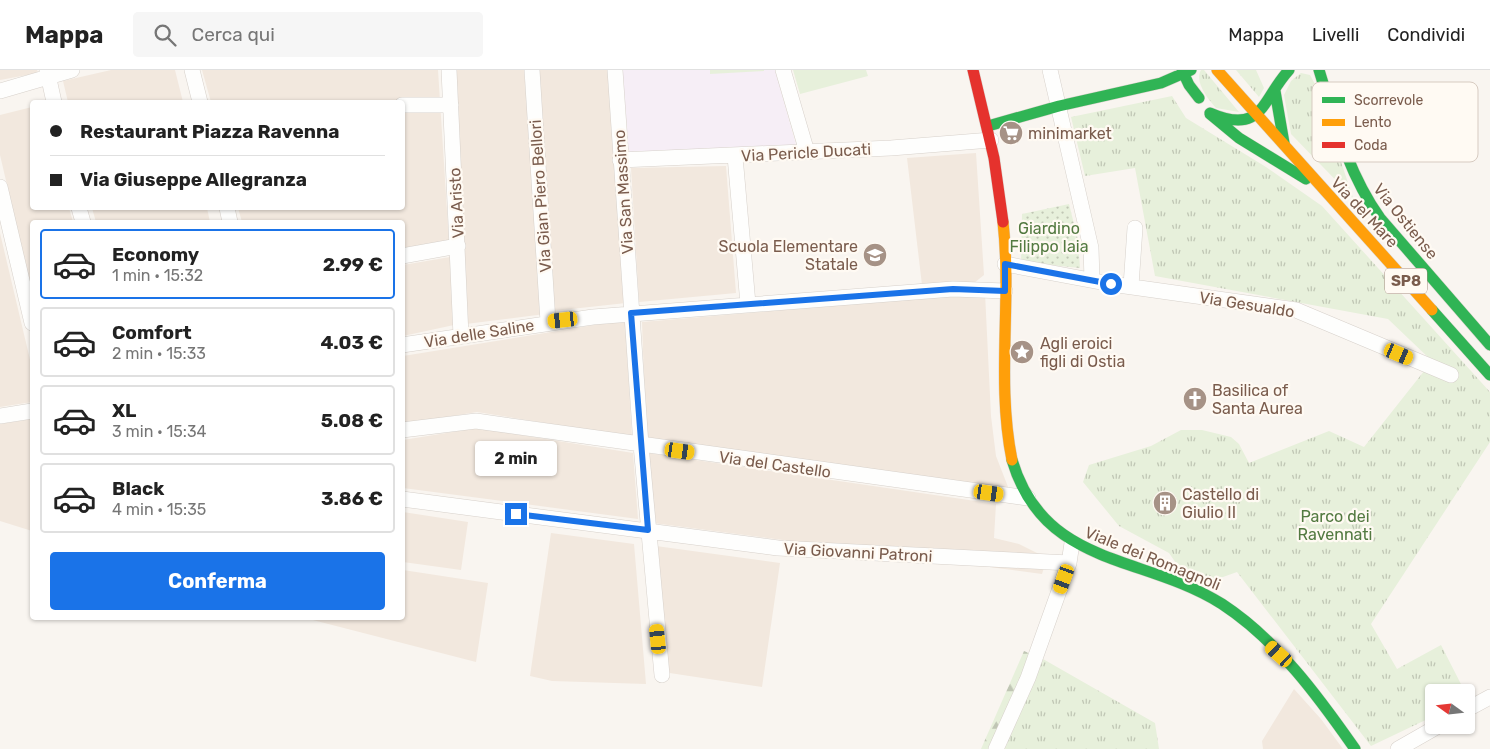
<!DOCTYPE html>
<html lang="it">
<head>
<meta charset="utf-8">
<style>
  :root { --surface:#fff; --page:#f6f6f6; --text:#222; --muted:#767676; --line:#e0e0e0; --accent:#1a73e8 }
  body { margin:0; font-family:Rubik,sans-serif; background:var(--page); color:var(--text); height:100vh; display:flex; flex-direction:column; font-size:19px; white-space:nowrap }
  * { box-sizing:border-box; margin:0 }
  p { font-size:16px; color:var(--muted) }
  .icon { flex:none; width:28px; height:28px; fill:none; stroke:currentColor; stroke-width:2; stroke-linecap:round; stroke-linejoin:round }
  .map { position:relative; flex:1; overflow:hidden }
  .details { position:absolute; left:30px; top:150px; width:375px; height:400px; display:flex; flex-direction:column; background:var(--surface); border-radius:5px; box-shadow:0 1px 4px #0004 }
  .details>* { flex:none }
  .banner { position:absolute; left:30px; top:30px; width:375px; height:110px; border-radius:5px; box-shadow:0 1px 4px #0004; display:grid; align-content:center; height:110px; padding:0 20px; background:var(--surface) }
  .needle { width:32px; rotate:285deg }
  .controls { position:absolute; left:1425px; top:614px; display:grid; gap:10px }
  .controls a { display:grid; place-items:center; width:50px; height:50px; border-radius:5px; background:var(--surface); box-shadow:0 1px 4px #0004; font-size:25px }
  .end { position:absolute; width:22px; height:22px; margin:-11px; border:6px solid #1a73e8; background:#fff; box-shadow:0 0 0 2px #fff }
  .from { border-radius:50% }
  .bubble { position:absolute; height:35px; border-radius:5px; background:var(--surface); box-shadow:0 1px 4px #0004; font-size:16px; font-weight:700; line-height:35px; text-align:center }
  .car { position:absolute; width:15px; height:30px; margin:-15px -8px; border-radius:6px; box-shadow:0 0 4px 1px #0007; background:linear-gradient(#f5c518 24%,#345 0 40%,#f5c518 0 76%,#345 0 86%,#f5c518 0) }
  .banner b { display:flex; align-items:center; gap:18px; height:48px; font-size:19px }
  .banner b+b { border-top:1px solid var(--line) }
  .banner i { width:12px; height:12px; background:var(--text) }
  ul { padding:9px 0 0; list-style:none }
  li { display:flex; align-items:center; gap:15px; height:70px; margin:0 10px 8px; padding:0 10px; border:2px solid var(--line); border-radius:5px }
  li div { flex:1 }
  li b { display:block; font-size:19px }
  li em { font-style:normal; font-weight:700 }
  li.current { border-color:var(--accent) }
  li>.icon { width:45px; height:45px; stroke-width:1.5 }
  .primary-button { display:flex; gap:10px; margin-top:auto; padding:10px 20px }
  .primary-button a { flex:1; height:58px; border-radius:5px; background:var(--accent); color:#fff; font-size:20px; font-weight:700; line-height:58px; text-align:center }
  header { display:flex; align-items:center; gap:30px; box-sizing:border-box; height:70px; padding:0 25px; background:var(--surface); border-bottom:1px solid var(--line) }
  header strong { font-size:24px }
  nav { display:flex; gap:28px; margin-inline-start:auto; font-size:18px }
  .search { width:350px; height:45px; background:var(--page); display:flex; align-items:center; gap:12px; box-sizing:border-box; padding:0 18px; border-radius:5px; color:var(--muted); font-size:19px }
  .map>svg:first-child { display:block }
  .residential { fill:#f2e8de }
  .education { fill:#f6eef6 }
  .grass { fill:url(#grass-tufts) }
  .forest { fill:url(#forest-firs) }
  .garden { fill:url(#garden-dots) }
  .pitch { fill:#e7f0db }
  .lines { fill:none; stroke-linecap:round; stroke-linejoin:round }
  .street-casing { stroke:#d7d1cb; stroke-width:16 }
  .fast-casing { stroke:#d9d2cb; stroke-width:12 }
  .slow-casing { stroke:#d9d2cb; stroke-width:12 }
  .jam-casing { stroke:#d9d2cb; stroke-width:12 }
  .street { stroke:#fefefd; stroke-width:15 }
  .fast { stroke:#30b455; stroke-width:11 }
  .slow { stroke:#ff9f0a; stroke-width:11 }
  .jam { stroke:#e5322d; stroke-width:11 }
  .route { stroke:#1a73e8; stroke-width:6 }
  .labels { text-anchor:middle; stroke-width:4.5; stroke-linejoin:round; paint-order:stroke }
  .shield { fill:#fffaf3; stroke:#a28b7f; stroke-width:1 }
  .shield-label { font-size:15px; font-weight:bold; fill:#7a5c4d }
  .poi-label { font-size:16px; fill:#7a5c4d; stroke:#fffaf3; text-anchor:start }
  .street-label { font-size:16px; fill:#7a5c4d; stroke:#fffaf3 }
  .park-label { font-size:16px; fill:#537a41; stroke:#fffaf3 }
  .key { fill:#fffaf3; stroke:#d7cbc1; stroke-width:1 }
  .key-label { font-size:14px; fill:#7a5c4d }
</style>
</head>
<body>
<header>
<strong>Mappa</strong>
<div class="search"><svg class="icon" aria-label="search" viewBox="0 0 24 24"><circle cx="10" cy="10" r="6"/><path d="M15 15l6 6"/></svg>Cerca qui</div>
<nav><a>Mappa</a><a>Livelli</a><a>Condividi</a></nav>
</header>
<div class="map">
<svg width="1490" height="679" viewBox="0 0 1490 679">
  <defs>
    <pattern id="grass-tufts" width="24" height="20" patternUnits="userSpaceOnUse" patternTransform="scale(1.25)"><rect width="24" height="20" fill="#e7f0db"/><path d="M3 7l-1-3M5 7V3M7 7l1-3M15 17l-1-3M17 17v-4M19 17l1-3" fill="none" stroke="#c0c6b4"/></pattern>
    <pattern id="forest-firs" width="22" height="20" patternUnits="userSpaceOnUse" patternTransform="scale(1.25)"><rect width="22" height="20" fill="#e7f0db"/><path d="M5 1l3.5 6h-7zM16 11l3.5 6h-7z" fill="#c0c6b4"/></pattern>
    <pattern id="garden-dots" width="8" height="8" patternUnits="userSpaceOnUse" patternTransform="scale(1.25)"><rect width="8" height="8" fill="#e7f0db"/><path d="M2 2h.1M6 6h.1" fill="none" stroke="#c0c6b4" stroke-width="1.8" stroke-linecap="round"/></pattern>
  </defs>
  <rect width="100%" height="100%" fill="#f9f5f0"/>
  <path class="residential" d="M0 0H37L38 3 0 10Z
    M111 0H175L183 32H68L63 11Z
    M202 0H438L449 172 403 180 402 152H242L238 138H402V32H211Z
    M455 0H524L545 244 466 254Z
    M538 0H611L626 233 553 241Z
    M32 37V138H69L73 152H32V222L0 85V45Z
    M976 83 984 205 974 213 922 215 907 88Z
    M726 96 736 223 639 232 631 98Z
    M92 138H207L210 152H96Z
    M0 163 32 298V332L0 337Z
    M450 187 454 255 403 266V195Z
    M985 223 991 346 996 386 1010 422 646 368 642 252Z
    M625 250 632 367 477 342 403 354V286Z
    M32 349V461L0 451V354Z
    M477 358 633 383 638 449 403 418V370Z
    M648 383 996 434 994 468 1019 474 1047 488 1042 504 653 453Z
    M403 442 468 452 461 500 403 492Z
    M551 463 634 474 646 614 552 611 530 606Z
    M656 476 780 493 762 617 663 602Z
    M403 500 488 513 476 592 305 548H402Z
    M1294 619 1321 649 1343 679H1263L1262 671Z"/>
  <path class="education" d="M622 0H775L796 75 629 82Z"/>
  <path class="grass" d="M1201 0H1204L1239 42 1216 38C1208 29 1194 12 1201 0Z
    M1236 0H1256L1264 18 1259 27Z
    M1301 3 1310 5 1316 16 1353 128 1291 64 1284 25 1291 11Z
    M1172 26 1186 48 1266 97 1322 136 1490 322V372L1371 554 1397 599 1441 575 1465 622H1434V646L1371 676 1237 502 1223 507 1208 509 1193 506 1178 496 1169 483 1119 456 1083 412 1089 395 1151 376 1181 360H1202L1231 367 1239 374 1249 393 1329 361 1364 377 1432 291 1388 249 1155 206 1135 98 1085 106 1071 47Z
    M1043 589 1155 653 1159 679H1005Z"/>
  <path class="forest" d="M1024 581 1043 589 1005 679H981Z"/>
  <path class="garden" d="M1069 134 1078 170 1080 198 1021 192 1022 144Z"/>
  <path class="pitch" d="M710 0H764V1L710 4Z
    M793 0H866L868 6 800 24Z"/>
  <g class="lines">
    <g class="street-casing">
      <path id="street" d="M47 0 54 32
        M192 0 200 32
        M449 0 461 266
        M532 0 548 252
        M615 0 641 375 662 605
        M783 0 807 82
        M1050 0 1091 178 1092 210
        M0 21 72 0
        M402 35H451
        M735 86 748 234
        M620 90 891 78 991 70
        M0 117 32 253
        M79 138 83 152
        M227 138 230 152
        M402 186 458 176
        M1005 194 1111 214 1296 240 1451 305
        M1131 216 1135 158
        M402 275 593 247 953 219 1005 221
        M0 346 32 341
        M402 360 476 351 1028 428
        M402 429 778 478 1069 493
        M1466 640 1490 627
        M996 679 1028 608 1069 493 1072 473
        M1398 679 1440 655"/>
    </g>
    <g class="fast-casing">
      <path id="fast" d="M1182 0 1189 15 1199 28
        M1319 0C1335 52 1348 103 1380 148L1490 275
        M1275 21 1284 73
        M1210 43C1263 66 1262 29 1289 0
        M1210 44 1239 68 1306 109
        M988 56 1059 36 1161 13 1191 0
        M1432 240 1490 305
        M1012 390C1044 498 1143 484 1222 534 1277 570 1318 626 1355 679"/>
    </g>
    <g class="slow-casing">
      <path id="slow" d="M1217 0 1432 240
        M1003 152C1012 232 996 311 1012 390"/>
    </g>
    <g class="jam-casing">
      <path id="jam" d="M973 0 994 88 1003 152"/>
    </g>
    <use href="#street" class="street"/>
    <use href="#fast" class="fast"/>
    <use href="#slow" class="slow"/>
    <use href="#jam" class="jam"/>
  </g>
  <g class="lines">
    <path class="route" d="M516 444 648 460 631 243 953 219 1005 221V194L1111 214"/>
  </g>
  <defs>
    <g id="supermarket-disc" transform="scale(1.25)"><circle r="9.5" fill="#a69286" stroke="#fffaf3"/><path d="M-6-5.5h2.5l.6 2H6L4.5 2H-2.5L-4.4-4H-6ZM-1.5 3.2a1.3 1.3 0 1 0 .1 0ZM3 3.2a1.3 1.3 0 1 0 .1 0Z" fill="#fff"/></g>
    <g id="school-disc" transform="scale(1.25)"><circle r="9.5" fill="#a69286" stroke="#fffaf3"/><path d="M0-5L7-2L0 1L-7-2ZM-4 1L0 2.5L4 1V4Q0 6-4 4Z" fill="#fff"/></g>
    <g id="sight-disc" transform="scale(1.25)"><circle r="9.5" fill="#a69286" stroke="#fffaf3"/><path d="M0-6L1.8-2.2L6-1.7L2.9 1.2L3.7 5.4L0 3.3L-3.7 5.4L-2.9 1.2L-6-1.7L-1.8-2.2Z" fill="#fff"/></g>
    <g id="church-disc" transform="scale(1.25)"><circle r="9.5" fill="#a69286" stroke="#fffaf3"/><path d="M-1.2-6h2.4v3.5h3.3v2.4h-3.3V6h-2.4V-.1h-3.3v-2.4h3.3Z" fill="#fff"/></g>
    <g id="building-disc" transform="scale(1.25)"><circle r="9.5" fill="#a69286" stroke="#fffaf3"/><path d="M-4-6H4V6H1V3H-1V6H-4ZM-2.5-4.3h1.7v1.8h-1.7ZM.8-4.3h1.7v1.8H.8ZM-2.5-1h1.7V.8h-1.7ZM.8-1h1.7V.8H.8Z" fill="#fff"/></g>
  </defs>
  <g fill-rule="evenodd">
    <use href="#supermarket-disc" x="1011" y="63"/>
    <use href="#school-disc" x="875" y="185"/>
    <use href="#sight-disc" x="1022" y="282"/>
    <use href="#church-disc" x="1195" y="329"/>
    <use href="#building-disc" x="1165" y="433"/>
  </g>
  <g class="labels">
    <rect class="shield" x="1385" y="198.5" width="42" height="25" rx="4"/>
    <g class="shield-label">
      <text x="1406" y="216">SP8</text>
    </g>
    <g class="poi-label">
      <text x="1028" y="69">minimarket</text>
      <text x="858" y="182" text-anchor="end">Scuola Elementare<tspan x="858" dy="18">Statale</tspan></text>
      <text x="1040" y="279">Agli eroici<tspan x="1040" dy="18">figli di Ostia</tspan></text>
      <text x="1212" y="326">Basilica of<tspan x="1212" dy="18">Santa Aurea</tspan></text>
      <text x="1182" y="430">Castello di<tspan x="1182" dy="18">Giulio II</tspan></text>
    </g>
    <g class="street-label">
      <text transform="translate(806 82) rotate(-3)" y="6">Via Pericle Ducati</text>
      <text transform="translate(623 122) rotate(-94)" y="6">Via San Massimo</text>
      <text transform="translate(540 126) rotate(-94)" y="6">Via Gian Piero Bellori</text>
      <text transform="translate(456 133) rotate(-93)" y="6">Via Aristo</text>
      <text transform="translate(1365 142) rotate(47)" y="6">Via del Mare</text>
      <text transform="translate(1406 151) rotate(51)" y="6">Via Ostiense</text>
      <text transform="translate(1247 234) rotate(9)" y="6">Via Gesualdo</text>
      <text transform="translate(479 263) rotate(-9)" y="6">Via delle Saline</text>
      <text transform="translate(775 394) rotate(8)" y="6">Via del Castello</text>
      <text transform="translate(858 482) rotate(3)" y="6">Via Giovanni Patroni</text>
      <text transform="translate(1153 488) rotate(22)" y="6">Viale dei Romagnoli</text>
    </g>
    <g class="park-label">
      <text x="1049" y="164">Giardino<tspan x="1049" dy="18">Filippo Iaia</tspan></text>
      <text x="1335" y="452">Parco dei<tspan x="1335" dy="18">Ravennati</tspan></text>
    </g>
  </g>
  <rect x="1312" y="12" width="166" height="80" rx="8" class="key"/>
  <rect x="1322" y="27" width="23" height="6" fill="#30b455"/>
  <rect x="1322" y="49" width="23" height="7" fill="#ff9f0a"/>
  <rect x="1322" y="72" width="23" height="6" fill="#e5322d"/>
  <g class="key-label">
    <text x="1354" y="35">Scorrevole</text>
    <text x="1354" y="57">Lento</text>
    <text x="1354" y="80">Coda</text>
  </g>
</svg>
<div class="controls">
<a><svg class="needle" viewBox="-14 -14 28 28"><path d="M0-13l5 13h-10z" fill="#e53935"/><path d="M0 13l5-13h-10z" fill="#767676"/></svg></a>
</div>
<i class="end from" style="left:1111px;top:214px"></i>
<i class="end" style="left:516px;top:444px"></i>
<div class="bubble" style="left:475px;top:371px;width:82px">2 min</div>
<i class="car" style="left:563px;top:250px;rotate:264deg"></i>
<i class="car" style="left:1399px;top:284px;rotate:113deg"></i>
<i class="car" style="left:680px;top:381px;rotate:98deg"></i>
<i class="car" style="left:989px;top:423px;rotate:98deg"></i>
<i class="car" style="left:1064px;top:509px;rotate:200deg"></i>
<i class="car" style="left:658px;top:569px;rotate:354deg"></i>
<i class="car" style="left:1279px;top:584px;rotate:312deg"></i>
<div class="banner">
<b><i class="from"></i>Restaurant Piazza Ravenna</b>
<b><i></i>Via Giuseppe Allegranza</b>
</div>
<section class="details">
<ul>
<li class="current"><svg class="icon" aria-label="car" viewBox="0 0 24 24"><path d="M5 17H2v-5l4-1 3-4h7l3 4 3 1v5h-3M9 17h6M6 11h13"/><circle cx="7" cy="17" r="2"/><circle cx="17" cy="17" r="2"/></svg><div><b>Economy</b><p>1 min · 15:32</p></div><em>2.99 €</em></li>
<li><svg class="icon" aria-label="car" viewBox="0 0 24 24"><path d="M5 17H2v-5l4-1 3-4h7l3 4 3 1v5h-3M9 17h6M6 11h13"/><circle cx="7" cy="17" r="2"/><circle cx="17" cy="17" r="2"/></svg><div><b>Comfort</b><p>2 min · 15:33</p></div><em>4.03 €</em></li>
<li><svg class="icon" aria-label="car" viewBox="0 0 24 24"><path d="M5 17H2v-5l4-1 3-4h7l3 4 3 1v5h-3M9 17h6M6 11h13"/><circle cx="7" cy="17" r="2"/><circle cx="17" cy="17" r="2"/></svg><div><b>XL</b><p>3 min · 15:34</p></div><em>5.08 €</em></li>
<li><svg class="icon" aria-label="car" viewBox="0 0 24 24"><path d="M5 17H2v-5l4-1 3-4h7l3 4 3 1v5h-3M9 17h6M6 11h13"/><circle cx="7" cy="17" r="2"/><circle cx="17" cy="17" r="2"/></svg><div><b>Black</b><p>4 min · 15:35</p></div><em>3.86 €</em></li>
</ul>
<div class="primary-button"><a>Conferma</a></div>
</section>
</div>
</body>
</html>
